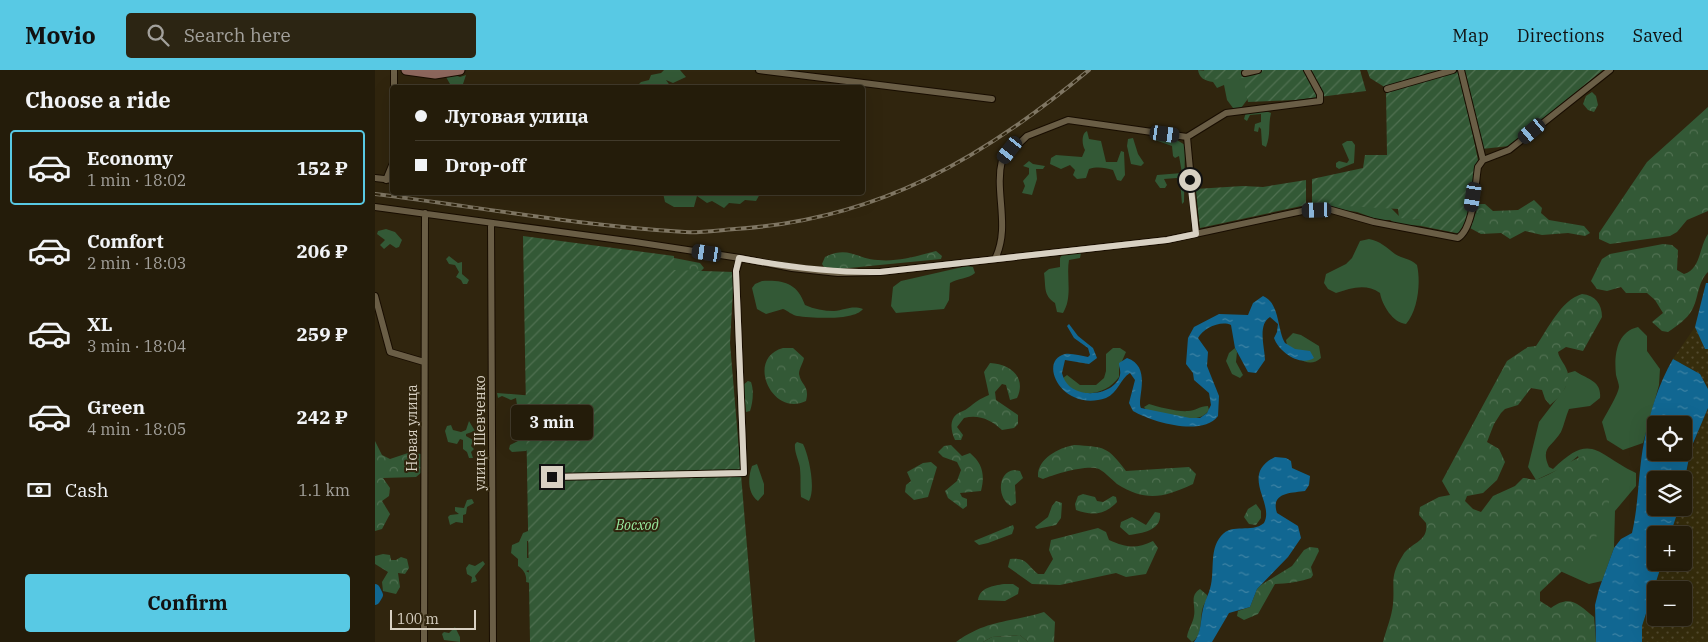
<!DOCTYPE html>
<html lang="en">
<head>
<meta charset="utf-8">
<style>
  :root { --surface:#241c0a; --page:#2c2513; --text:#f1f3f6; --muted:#a3a19c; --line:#413a2b; --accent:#58c9e4 }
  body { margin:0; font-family:"IBM Plex Serif",serif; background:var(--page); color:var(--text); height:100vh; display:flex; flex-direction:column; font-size:19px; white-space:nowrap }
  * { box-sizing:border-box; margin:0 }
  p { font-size:16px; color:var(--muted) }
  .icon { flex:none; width:28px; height:28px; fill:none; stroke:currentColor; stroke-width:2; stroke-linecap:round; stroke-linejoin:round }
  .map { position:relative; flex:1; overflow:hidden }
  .details { display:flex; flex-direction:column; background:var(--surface); width:375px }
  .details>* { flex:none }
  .hud { position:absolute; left:15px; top:15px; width:475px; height:110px; border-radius:5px; box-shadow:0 5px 20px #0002,0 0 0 1px var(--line); display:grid; align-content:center; height:110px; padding:0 25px; background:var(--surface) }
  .fabs { position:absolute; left:1272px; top:346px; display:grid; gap:10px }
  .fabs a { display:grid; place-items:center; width:45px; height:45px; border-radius:5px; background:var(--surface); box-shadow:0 5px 20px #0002,0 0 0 1px var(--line); font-size:25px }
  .scale { position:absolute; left:15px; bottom:12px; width:86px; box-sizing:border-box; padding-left:5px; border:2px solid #d8d1c3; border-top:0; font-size:14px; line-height:18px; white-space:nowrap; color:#d8d1c3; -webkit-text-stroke:4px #30250e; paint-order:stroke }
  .end { position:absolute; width:22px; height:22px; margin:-11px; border:6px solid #d8d1c3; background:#111; box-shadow:0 0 0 2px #111 }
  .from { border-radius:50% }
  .bubble { position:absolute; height:35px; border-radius:5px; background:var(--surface); box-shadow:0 5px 20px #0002,0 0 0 1px var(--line); font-size:16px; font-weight:700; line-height:35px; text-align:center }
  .car { position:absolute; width:15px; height:30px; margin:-15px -8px; border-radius:6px; box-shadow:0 0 4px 1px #0007; background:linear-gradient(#222 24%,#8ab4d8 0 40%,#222 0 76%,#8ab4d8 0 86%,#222 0) }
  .hud b { display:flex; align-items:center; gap:18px; height:48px; font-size:19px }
  .hud b+b { border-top:1px solid var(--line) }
  .hud i { width:12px; height:12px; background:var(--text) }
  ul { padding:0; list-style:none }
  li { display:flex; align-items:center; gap:15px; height:75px; margin:0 10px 8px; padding:0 15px; border:2px solid transparent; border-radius:5px }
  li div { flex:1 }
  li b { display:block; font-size:19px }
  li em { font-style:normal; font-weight:700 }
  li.selected { border-color:var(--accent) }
  li>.icon { width:45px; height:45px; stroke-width:1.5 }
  h2 { padding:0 25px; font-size:22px; line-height:60px }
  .pay { display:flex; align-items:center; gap:12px; height:55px; padding:0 25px; font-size:19px }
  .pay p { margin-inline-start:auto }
  .button { display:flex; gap:10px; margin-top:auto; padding:10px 25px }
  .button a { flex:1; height:58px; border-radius:5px; background:var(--accent); color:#111; font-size:20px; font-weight:700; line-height:58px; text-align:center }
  header { display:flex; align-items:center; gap:30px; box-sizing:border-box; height:70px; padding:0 25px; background:var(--accent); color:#111 }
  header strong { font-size:24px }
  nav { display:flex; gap:28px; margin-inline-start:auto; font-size:18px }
  .search { width:350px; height:45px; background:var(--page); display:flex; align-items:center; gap:12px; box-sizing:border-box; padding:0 18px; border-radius:5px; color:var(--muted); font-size:19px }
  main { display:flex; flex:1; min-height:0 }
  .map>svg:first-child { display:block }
  .grass { fill:#335936 }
  .forest { fill:url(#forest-crowns) }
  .wetland { fill:url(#wetland-marsh) }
  .sand { fill:url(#sand-dots); fill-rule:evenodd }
  .garden { fill:url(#garden-furrows) }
  .water { fill:url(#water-ripples); fill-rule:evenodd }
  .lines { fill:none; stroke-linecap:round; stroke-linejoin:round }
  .river { stroke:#116792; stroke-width:10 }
  .street-casing { stroke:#180d00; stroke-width:8 }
  .secondary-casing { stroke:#180d00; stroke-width:11 }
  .street { stroke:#6a5e46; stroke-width:6 }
  .secondary { stroke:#8c665c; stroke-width:9 }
  .rail-casing { stroke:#7f7663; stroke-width:4 }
  .rail { stroke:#30250e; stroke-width:2; stroke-dasharray:5.5; stroke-linecap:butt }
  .route { stroke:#d8d1c3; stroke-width:6 }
  .labels { text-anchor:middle; stroke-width:4; stroke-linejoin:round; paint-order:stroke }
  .street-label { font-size:14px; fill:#d8d1c3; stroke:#30250e }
  .park-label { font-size:14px; font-style:italic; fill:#99eb9f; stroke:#30250e }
</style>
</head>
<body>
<header>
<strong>Movio</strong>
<div class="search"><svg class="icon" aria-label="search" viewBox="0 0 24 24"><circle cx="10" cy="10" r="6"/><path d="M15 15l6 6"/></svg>Search here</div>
<nav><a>Map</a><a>Directions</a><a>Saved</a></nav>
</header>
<main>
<section class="details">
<h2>Choose a ride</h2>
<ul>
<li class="selected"><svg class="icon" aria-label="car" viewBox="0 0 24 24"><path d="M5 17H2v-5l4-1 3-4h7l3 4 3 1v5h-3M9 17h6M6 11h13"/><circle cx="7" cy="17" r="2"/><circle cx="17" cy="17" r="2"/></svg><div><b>Economy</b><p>1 min · 18:02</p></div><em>152 ₽</em></li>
<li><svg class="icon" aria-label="car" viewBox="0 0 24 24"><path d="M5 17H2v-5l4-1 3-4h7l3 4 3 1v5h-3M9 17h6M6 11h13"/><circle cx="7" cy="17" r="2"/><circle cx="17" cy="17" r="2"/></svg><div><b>Comfort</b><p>2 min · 18:03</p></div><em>206 ₽</em></li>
<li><svg class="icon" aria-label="car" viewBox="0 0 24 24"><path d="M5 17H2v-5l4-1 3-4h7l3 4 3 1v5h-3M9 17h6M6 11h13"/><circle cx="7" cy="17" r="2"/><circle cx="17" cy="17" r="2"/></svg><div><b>XL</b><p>3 min · 18:04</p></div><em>259 ₽</em></li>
<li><svg class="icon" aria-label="car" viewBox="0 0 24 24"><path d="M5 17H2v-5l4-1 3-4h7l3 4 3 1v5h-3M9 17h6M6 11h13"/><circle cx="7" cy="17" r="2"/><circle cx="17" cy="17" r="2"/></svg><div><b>Green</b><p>4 min · 18:05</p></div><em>242 ₽</em></li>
</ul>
<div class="pay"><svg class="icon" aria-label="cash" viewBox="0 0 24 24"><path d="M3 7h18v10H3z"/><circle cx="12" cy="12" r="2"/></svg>Cash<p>1.1 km</p></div>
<div class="button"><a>Confirm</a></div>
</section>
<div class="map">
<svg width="1333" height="572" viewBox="0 0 1333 572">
  <defs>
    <pattern id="forest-crowns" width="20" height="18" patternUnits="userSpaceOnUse" patternTransform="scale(1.25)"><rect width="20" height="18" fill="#335936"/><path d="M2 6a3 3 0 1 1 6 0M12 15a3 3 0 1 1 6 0" fill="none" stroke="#507051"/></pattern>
    <pattern id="wetland-marsh" width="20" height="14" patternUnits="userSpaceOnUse" patternTransform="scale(1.25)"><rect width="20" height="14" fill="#335936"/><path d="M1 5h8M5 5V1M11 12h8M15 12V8" fill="none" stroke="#507051"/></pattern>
    <pattern id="sand-dots" width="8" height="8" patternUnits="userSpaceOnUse" patternTransform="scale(1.25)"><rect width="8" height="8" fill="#362d0c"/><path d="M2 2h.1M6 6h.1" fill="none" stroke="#524a2e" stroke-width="1.8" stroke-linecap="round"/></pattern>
    <pattern id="garden-furrows" width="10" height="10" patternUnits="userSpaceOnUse" patternTransform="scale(1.25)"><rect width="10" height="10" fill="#335936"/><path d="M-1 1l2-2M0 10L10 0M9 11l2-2" fill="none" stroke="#507051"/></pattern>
    <pattern id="water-ripples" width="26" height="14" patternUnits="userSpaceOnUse" patternTransform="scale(1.25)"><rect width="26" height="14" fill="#116792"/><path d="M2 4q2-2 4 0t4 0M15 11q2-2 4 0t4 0" fill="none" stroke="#3e83a4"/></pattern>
  </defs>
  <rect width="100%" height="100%" fill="#30250e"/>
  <path class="grass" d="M289 0H305L311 7 298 13 291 10 296 17H261L266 12 274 10 276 5 286 3Z
    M823 0 867 4 875 26 866 38H858L852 30 849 15 842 18 838 12C830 11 824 8 823 0Z
    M77 4 85 7 91 5 87 17 63 18 75 14 71 7Z
    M891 41 896 43C893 55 896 65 891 77L887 75 886 59 884 57 883 62 879 61 880 54 886 52V44L875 45 872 51 869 49 871 42Z
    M712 61 714 69 726 71 731 92H742L746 81 749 82 750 105 746 111 742 110 738 100C730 98 723 96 714 99L711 108 702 109 698 105 700 100 695 95 686 99 675 94 676 88 681 85 707 87 710 80C707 75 706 64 712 61Z
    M781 66 802 70 810 75 809 132 807 134 805 111 802 108 789 109 792 115 790 118H785L780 111 782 105 807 103 804 86 800 88 798 86 797 76 780 70Z
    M758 68 763 84 769 93 766 96 756 94 752 76 753 69Z
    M972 71H977L980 75 979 93 964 99 961 97V93L964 91 972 93 974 90 967 74Z
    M654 91 658 94 670 96 668 99H661L662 109 657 125 647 123 650 116 648 111 654 104V98L648 96Z
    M288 123V122L391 123 385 124 381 131 370 130 365 134 354 133 349 138 337 131 332 133 322 126 319 137H299L290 132Z
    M937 133 1015 137 1025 147 1046 150 1047 156 1021 154 1015 150H1004L982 142 941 136Z
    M11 159 20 162 27 170 24 177 21 178 15 174 9 179 5 175 10 170 2 164 3 161Z
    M994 169C1005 171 1011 177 1020 184 1027 189 1035 188 1042 195 1046 213 1043 240 1031 254 1018 253 1007 235 1005 223 991 213 976 218 961 223L953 219 949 213 951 204 971 194 977 188 985 171Z
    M688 183H706L705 188 694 190C691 207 698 227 688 243L682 242 680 233C668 225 671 217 669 203L674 199 685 197V188Z
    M74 186 83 193 87 192V204L94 210 92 214H88L86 210 81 207 84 202 80 195 74 194 71 189Z
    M592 196 598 197 600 203C593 209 583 208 575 213L574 230 569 239 521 243 516 236 518 217 526 211Z
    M387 211C409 210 422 213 430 235 439 239 449 241 459 241 470 240 477 235 488 239 479 251 437 248 422 246 417 245 413 241 408 239L391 244 382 239 377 218 380 214Z
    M1263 257 1272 266V281L1285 299 1284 315 1268 373 1248 380 1232 370 1227 352C1231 344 1243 325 1244 317 1244 314 1242 309 1241 305 1239 286 1241 262 1263 257Z
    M918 263 926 265 944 276 946 288C935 298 923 289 913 281L911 270Z
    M738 278H745L751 282 744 298V307C731 326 699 331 688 308L692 305 705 315H721L729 308 731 301V284Z
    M860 278 862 282 861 292 868 305 865 308 857 304 851 291 854 283Z
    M1200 301C1211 309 1227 310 1225 328L1215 336 1194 339C1191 346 1189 355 1186 362 1177 377 1165 377 1174 397L1178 399C1217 361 1221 384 1261 403V416L1240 441 1239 478 1227 511 1214 514 1185 501 1220 469 1203 386 1191 396 1161 410 1153 397 1164 352 1190 318 1193 303Z
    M122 323 160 326 153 342 149 345 143 342 141 328 136 330 127 326 123 328Z
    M774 334C783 337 803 342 813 341 820 341 825 336 833 336L834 340C823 357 789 345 772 341L769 337Z
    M94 351 100 361 91 364V366L98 370 96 376 99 379 96 382 98 388H94L92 382 88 379V370L85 369 82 374 73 372 70 361 72 356 76 355 78 360 86 362 91 360Z
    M149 361 154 378 151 381 137 382 134 379 135 375 145 370Z
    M422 372 428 374C434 386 441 419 434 431L426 427C425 418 426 408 425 398 424 390 419 382 420 374Z
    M382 394 389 414V424L383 431C372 423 373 407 377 396Z
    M97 429 99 433 92 437 91 444 88 445V453L81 452 75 455 73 447 75 445 84 444 80 441V437L89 438 92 430Z
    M153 461 157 463 155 471H152V488H160L158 499 151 501 157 504 155 513 151 512C152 505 149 500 143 496V489L136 483 137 475 144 472 148 463Z
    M108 491 110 494 100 506 102 511 96 513 97 507 92 504 91 498 94 494 100 496Z
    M80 557 85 567V572L69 570 67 564 69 562 74 563Z"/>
  <path class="forest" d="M1217 22 1221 26 1223 35 1219 42 1213 40 1208 34 1211 26Z
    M1333 37V141L1312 150 1302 162 1295 166 1235 174 1224 169V163L1272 92Z
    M1159 130 1167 138 1166 143 1174 150 1209 156 1215 163 1210 166 1193 163 1167 165 1150 161 1135 169 1126 163 1106 164 1095 158 1104 134H1110L1118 141 1143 140Z
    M1333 164V202C1322 213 1324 228 1317 240 1312 249 1302 256 1293 262L1287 261 1277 252 1288 243 1280 230 1272 223H1251L1246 217 1232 221 1222 219 1216 211 1227 189 1235 184 1288 174 1297 175 1303 180 1302 200 1309 204C1326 199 1324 177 1333 164Z
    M561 181 567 186 566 189 464 199 449 197 447 194 450 187C474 175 481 189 503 190 523 192 542 186 561 181Z
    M289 186 325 193 329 198 326 201 297 203Z
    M1207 224C1220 225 1227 234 1227 247L1208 281 1191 277 1183 282C1184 289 1192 296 1193 304 1194 317 1185 327 1175 335L1170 329 1167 320 1156 318 1143 335 1130 339 1126 343 1119 354 1112 372 1124 379 1130 392 1122 410 1108 423 1092 426 1090 431 1098 439 1106 442 1118 426 1140 416 1148 408C1153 408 1158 411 1163 409 1182 403 1196 387 1215 385L1230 397 1234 411V433L1220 470 1165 522V531L1176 538C1195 524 1203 534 1219 547L1221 572H1008C1011 560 1017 546 1018 534 1020 512 1014 507 1028 485 1036 472 1054 472 1051 453L1044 445 1045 437 1064 427 1075 425 1067 411 1132 291 1153 277 1161 276C1173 259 1186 230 1207 224Z
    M408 278H418L429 288C428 293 424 299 424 304 426 316 435 315 431 331 397 348 370 288 408 278Z
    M615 293C635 294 652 307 642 328L635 330 631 315 627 314 620 322 621 330 643 345V354L639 358 627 360C616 350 604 344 589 348L582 357 588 365 586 370H580C576 362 574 350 582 344 586 341 590 341 593 338 601 332 604 329 614 325L609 302Z
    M373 311 376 312C379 320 378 332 375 341L371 342 368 315Z
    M0 371 7 385 15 389 36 382 46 384 47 402 41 407 8 408 15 418 14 426 7 431 15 444 7 459 0 461Z
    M576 375 587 386 595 383C608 394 610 405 606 421L585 423 587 427 592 429V436L588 439 573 428 570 421 582 411 586 400 582 392 568 387 563 382 569 376Z
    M699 375C730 377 732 376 751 401L814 397 821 404 818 414C788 428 771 432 742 414 736 409 731 403 724 399 713 394 679 404 668 409L663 407C662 389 683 378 699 375Z
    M556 392 562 397 553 427 539 430 530 422 531 415 536 411 532 402 548 393Z
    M639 400 645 401 648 408 640 415 641 433 636 436C622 429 622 402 639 400Z
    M708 424 720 427 722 431 728 432 738 426 741 427 742 432C730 445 717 446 701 440L700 434 703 426Z
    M681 431 687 433 686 448 681 455 662 459 660 457 673 447 677 436Z
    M881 434 886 441V448L881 455 874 454 869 447 873 439Z
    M780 442 785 443C787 460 768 463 754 465L745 457 746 452 757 447 771 455Z
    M638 455 639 458 637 464 613 473 604 475 599 471Z
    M723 458 731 462 734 470C752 478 761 479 778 471L783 478 771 504 751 507 741 503 685 515 657 514 633 497 635 489C652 487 652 495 663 504H669L678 489 674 480 676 470Z
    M935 477 943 478 944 481 936 497 938 505 936 508C928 511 910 514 900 514L883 544 869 550 862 546 863 541 875 537 882 519 886 515 917 496 929 480Z
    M8 484 15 485 16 490H21L26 487 32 489 34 498 30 504 23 503 25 517 21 524 8 521 7 512 13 502 0 494V486Z
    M629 514H638L644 518 643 524 630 531 603 530C605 517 618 516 629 514Z
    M825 519 832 525C832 531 830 532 828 537 824 549 829 564 817 572L812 567C813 559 818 553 819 546 821 535 814 526 825 519Z
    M669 542 680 552 679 572H653L645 565 617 567 608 572H581C613 549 634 553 669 542Z"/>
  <path class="wetland" d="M645 565 653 572H608L617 567Z"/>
  <path class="sand" d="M1320 257 1330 278 1333 279V319L1325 304 1298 289Z
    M1333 338V572H1267V556L1287 493 1309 492V465H1295L1304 438H1309C1309 399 1318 373 1333 338ZM1281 520H1309V548H1281Z"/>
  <path class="garden" d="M829 0H985L991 21 921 30 873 32 868 8 830 10Z
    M992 0H1070L1011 18 995 8Z
    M1084 0 1103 90 1091 155 1086 164 1046 156 1045 150 1024 148 1023 139 937 134V109L988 98 990 85H1012L1011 21Z
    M1088 0H1228L1134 76 1107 79Z
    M931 110V135L825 158 820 119 868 116 888 117Z
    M148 166 299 186 298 200 359 202 355 273 380 572H155Z"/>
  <path class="water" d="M1331 213H1333V279H1330L1320 257Z
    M888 226C905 233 902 260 910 273L920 279 935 281 939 288C925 297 904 282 899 268L902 262 903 254 895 247C882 255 890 278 890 290L881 303 873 302 860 278 856 255C846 250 828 258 823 268L833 282 832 296 844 326 843 346C827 367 777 352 758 341L754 333 760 310 755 303C745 309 743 323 731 328 687 343 662 291 690 284 697 283 706 286 713 287L715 285 713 278 699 268 692 256 694 254 703 266 718 278 722 288 714 294 690 290 687 303C694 333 741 326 745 305 746 301 744 297 744 293L752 288C778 297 761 330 766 338L815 348H825L832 343 836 335 834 323 819 310 818 303 811 294 813 268 819 257 844 244 873 245 878 233Z
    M1298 289 1325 304 1333 319V338L1316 378 1309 413V410H1281V438H1304L1295 465H1281V492L1287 493 1267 556V572H1221L1220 535 1224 519 1239 478 1246 469 1257 463C1264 433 1263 402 1269 372 1275 342 1283 315 1298 289ZM1281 355H1309V382H1281Z
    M900 387 911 388 916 391 917 398 935 406 934 415 930 421C917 423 895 422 902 443L923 456 926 468 913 487 882 519 875 537 854 543 837 572H819C827 561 825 552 828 539 829 534 832 527 834 522 841 504 833 481 846 466 858 452 876 464 889 453 900 433 864 405 900 387Z"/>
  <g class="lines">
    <path class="river" d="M0 519 3 525 0 530"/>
    <g class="street-casing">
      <path id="street" d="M384 0 617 29
        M1086 0 1108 90
        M870 3 883 0
        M19 18V0
        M1012 19 1078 0
        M812 67 821 164
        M0 108 18 110
        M11 110 18 93
        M0 137 260 172 365 188 417 198 463 203 505 202 792 170 932 140 953 139 999 152 1083 168C1099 158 1100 116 1103 97L1108 90 1134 80 1235 0
        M116 153 118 572
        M620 189C636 156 619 123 627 90L652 66 693 50 812 67 851 43 945 31V24L932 0
        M0 226 15 282 49 292
        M177 407 369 403 361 201 365 188
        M49 572 50 143"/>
    </g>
    <g class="secondary-casing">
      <path id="secondary" d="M31 0 60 4 85 0"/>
    </g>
    <use href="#street" class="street"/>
    <use href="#secondary" class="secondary"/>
    <g class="rail-casing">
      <path id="rail" d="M0 124C103 137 207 156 310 162 326 163 344 160 360 159 502 150 607 89 714 0"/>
    </g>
    <use href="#rail" class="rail"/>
  </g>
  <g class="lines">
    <path class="route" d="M177 407 369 403 361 201 364 188C412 197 456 203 505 202L792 170 821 164 815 110"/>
  </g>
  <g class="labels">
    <g class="street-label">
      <text transform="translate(37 358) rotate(-90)" y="5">Новая улица</text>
      <text transform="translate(105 363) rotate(-90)" y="5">улица Шевченко</text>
    </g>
    <g class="park-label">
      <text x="262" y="460">Восход</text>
    </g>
  </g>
</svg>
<div class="fabs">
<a><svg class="icon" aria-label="locate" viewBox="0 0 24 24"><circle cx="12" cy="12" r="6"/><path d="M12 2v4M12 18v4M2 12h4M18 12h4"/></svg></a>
<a><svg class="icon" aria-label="layers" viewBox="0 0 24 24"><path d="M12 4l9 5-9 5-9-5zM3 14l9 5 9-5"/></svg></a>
<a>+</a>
<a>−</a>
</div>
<div class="scale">100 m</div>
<i class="end from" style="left:815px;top:110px"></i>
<i class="end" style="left:177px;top:407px"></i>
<div class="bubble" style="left:136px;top:335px;width:82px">3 min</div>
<i class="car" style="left:1157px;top:61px;rotate:230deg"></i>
<i class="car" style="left:790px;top:64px;rotate:98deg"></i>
<i class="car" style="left:635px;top:80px;rotate:218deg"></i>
<i class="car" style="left:1098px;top:127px;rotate:189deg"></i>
<i class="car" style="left:942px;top:140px;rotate:268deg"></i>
<i class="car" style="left:332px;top:183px;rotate:279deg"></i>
<div class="hud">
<b><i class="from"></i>Луговая улица</b>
<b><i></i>Drop-off</b>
</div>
</div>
</main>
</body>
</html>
